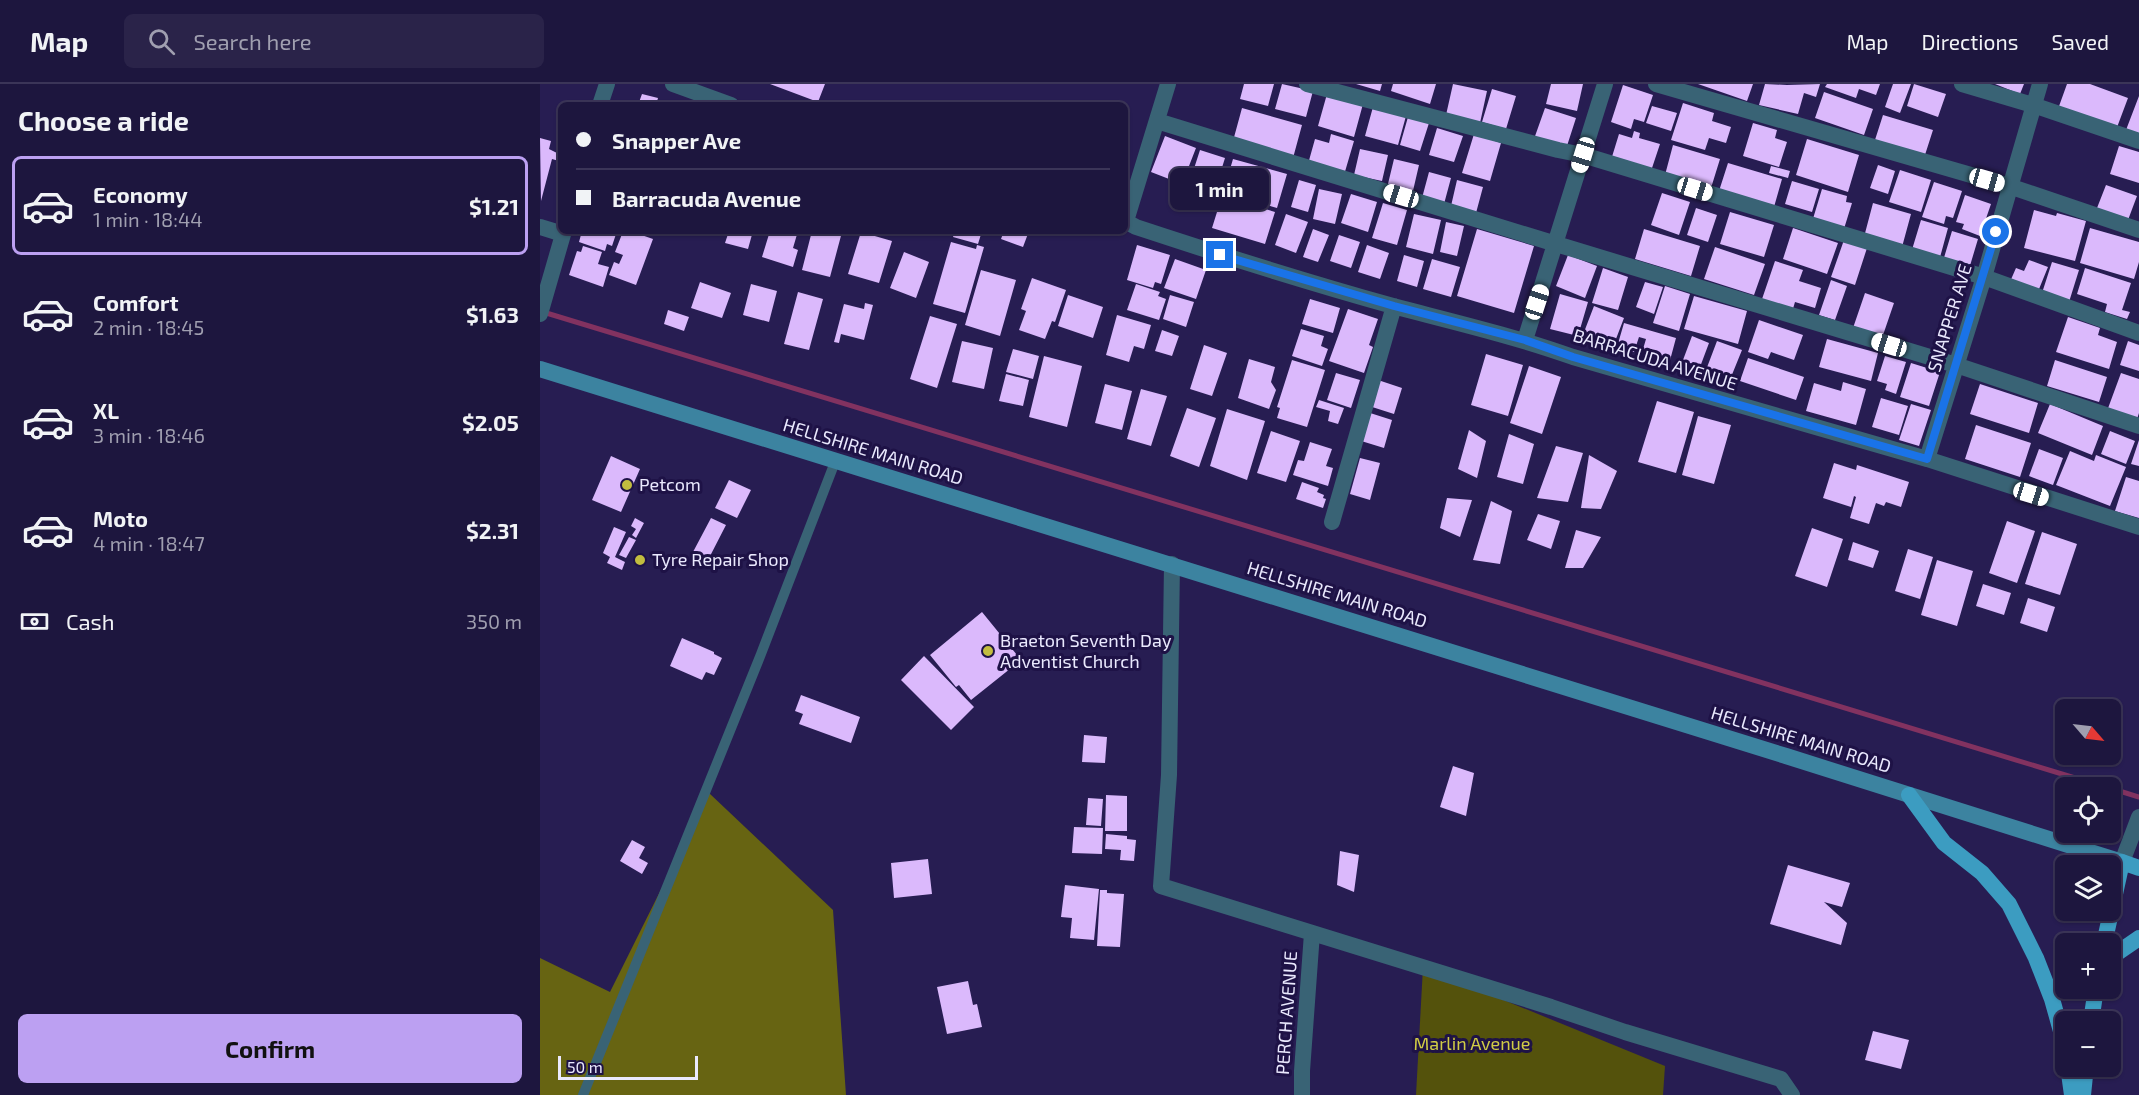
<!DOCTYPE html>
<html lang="en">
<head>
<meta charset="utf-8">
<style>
  :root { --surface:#1d163e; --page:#2a2349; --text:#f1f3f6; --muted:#a09fb0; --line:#3b3558; --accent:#bca0f2 }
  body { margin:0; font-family:"Exo 2",sans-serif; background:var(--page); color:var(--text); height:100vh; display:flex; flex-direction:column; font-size:22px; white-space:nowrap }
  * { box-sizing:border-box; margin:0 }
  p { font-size:20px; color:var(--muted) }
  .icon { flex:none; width:33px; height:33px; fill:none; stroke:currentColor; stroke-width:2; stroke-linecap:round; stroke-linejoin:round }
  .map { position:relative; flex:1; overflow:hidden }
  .drawer { display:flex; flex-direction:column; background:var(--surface); width:540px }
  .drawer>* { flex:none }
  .banner { position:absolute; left:18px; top:18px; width:570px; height:132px; border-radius:9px; box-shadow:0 2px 4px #0004,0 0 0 2px var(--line); display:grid; align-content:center; height:132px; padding:0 18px; background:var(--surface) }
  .needle { width:39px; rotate:118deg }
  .controls { position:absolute; left:1515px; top:615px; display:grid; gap:12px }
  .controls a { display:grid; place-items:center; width:66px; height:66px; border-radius:9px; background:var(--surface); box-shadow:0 2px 4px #0004,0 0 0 2px var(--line); font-size:30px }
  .scale { position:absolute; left:18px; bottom:15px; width:140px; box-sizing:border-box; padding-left:6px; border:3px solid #eae9fe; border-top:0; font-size:16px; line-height:21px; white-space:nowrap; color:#eae9fe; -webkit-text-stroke:4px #1e1246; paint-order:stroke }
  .end { position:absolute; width:27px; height:27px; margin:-14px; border:8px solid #1a73e8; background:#fff; box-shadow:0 0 0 3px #fff }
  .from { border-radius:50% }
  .bubble { position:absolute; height:42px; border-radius:9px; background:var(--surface); box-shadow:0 2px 4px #0004,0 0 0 2px var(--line); font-size:20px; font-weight:700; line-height:42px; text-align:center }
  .car { position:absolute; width:18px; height:36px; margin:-18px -9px; border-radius:8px; box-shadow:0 0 4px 2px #0007; background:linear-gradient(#fff 24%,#345 0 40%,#fff 0 76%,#345 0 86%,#fff 0) }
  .banner b { display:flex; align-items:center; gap:21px; height:57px; font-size:22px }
  .banner b+b { border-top:2px solid var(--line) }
  .banner i { width:15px; height:15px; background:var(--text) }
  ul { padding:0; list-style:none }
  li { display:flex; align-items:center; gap:18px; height:99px; margin:0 12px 9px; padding:0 6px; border:3px solid transparent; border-radius:9px }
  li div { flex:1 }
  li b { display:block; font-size:22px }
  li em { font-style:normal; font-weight:700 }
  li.active { border-color:var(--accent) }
  li>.icon { width:54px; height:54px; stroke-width:1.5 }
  h2 { padding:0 18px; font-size:27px; line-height:72px }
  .pay { display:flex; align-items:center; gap:15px; height:66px; padding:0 18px; font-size:22px }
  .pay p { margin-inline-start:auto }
  .cta { display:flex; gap:12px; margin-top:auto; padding:12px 18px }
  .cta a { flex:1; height:69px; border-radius:9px; background:var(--accent); color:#111; font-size:24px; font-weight:700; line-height:69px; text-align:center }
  header { display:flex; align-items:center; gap:36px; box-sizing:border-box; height:84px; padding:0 30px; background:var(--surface); border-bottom:2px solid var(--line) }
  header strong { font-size:28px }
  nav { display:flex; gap:33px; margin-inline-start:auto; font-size:21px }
  .search { width:420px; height:54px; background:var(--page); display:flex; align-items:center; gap:15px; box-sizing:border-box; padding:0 21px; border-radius:9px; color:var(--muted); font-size:22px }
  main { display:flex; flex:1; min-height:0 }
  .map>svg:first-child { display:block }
  .green { fill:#54520c }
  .forest { fill:#676412 }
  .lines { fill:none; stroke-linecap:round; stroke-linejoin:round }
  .stream { stroke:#823260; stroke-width:5 }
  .building { fill:#dbb9fc }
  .service { stroke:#396375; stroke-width:10 }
  .minor { stroke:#396375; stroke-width:16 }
  .tertiary { stroke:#396375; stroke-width:16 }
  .secondary { stroke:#3c83a0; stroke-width:16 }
  .primary { stroke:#3c9cc1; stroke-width:16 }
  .route { stroke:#1a73e8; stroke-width:8 }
  .poi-dot { fill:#c2bd3f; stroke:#1e1246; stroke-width:2 }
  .labels { text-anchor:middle; stroke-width:6; stroke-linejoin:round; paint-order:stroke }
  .street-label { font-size:18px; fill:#eae9fe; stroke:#1e1246 }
  .poi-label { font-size:18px; fill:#eae9fe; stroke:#1e1246; text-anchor:start }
  .park-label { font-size:18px; fill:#d1cc45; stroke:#1e1246 }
</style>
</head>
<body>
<header>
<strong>Map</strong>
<div class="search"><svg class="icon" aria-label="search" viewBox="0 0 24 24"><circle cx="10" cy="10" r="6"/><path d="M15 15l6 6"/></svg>Search here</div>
<nav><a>Map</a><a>Directions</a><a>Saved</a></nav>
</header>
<main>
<section class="drawer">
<h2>Choose a ride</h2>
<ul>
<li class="active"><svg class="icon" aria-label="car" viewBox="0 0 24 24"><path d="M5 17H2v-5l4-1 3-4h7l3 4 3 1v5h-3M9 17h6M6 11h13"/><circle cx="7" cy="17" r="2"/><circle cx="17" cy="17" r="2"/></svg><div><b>Economy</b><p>1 min · 18:44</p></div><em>$1.21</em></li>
<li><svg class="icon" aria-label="car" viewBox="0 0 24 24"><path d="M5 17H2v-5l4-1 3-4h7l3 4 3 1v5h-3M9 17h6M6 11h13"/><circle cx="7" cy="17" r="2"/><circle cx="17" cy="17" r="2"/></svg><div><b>Comfort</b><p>2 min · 18:45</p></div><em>$1.63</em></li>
<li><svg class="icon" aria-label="car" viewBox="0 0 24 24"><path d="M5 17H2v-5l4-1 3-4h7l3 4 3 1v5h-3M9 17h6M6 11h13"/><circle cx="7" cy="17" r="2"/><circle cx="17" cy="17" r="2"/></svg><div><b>XL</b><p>3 min · 18:46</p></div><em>$2.05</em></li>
<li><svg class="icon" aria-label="car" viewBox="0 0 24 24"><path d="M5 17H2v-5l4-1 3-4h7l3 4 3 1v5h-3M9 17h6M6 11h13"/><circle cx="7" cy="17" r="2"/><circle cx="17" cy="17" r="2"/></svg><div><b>Moto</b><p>4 min · 18:47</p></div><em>$2.31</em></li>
</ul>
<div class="pay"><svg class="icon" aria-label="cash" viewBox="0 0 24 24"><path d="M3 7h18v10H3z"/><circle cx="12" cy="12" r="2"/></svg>Cash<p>350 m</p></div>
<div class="cta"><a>Confirm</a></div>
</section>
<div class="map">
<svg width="1599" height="1011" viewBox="0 0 1599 1011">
  <rect width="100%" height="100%" fill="#271d52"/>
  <path class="green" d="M883 883 1125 982 1123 1011H876Z"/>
  <path class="forest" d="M169 709 293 826 306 1011H0V874L70 908Z"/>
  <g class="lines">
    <path class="stream" d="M3 228 1568 704
      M1570 704 1599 713"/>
  </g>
  <path class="building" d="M230 0H285L278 18Z
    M704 0H734L728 22 700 15Z
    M742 0 773 7 766 33 735 25Z
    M816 0H842L840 7Z
    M853 0H896L890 20 851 7Z
    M913 0 947 7 940 39 906 31Z
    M1011 0H1043L1037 27 1006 20Z
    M1158 0H1213L1207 17Z
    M1225 0 1247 1 1280 0 1276 13 1264 9 1258 30 1219 21Z
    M1287 0H1340L1336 11 1319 5 1316 14 1285 3Z
    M1353 0H1371L1360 29 1345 23Z
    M1374 0 1406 10 1398 33 1367 22Z
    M1455 0H1484L1480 10Z
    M1527 0H1550L1588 14 1576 46 1518 25Z
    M1083 1 1113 11 1104 38 1094 35 1091 45 1071 38Z
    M952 5 976 12 966 45 942 38Z
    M1284 8 1333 25 1324 51 1275 34Z
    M102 10 118 14 116 21H98Z
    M787 10 823 20 814 53 778 42Z
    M1599 12V51L1586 46Z
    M1143 19 1174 29 1172 37 1191 43 1186 59 1169 54 1165 66 1131 56Z
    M1112 22 1137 29 1131 47 1106 39Z
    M833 23 866 32 858 61 825 52Z
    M702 24 762 41 753 74 693 57Z
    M1005 24 1036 34 1026 65 994 55Z
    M1343 31 1393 46 1384 74 1334 59Z
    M868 33 889 39 880 67 860 61Z
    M1213 39 1237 46 1235 54 1247 58 1239 83 1203 72Z
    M897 44 923 52 914 78 889 71Z
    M1094 47 1100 49 1099 54 1120 60 1111 87 1071 76 1079 50 1092 54Z
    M791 50 814 57 804 91 768 80 775 55 789 59Z
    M934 50 961 59 950 97 922 89Z
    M625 52 656 64 642 100 611 88Z
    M0 54 11 57 9 65 21 71 19 77 12 75 1 117Z
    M1267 55 1319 71 1308 108 1256 91Z
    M1133 61 1180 75 1171 104 1125 91Z
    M1579 62 1599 68V99L1570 90Z
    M820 65 848 71 842 97 814 91Z
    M660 66 685 74 675 106 650 97Z
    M693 75 747 90 737 124 683 109Z
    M854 75 879 81 872 111 847 104Z
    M1188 79 1242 95 1234 123 1179 107Z
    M1338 81 1355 87 1348 110 1330 104Z
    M1231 82 1250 87 1248 94 1229 89Z
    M1360 86 1391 96 1381 128 1349 118Z
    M889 88 911 94 904 120 882 114Z
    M759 96 776 101 768 128 751 123Z
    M917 96 943 103 936 129 911 122Z
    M1252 97 1279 105 1272 128 1245 120Z
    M1394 98 1422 107 1413 134 1406 132 1404 140 1382 133Z
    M1566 101 1597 112 1588 136 1557 124Z
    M779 105 802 110 795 140 773 135Z
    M1282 105 1307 112 1306 118 1312 119 1303 148 1272 138Z
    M1122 109 1150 118 1139 151 1111 141Z
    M811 110 837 118 828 148 801 139Z
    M1425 111 1451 120 1440 152 1422 145 1424 140 1416 138Z
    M682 112 735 128 725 160 672 144Z
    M843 119 867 126 857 161 832 154Z
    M1333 119 1371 130 1362 163 1324 153Z
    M1156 124 1177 131 1168 158 1147 151Z
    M1494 126 1516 132 1517 129 1546 137 1535 177 1484 164Z
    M1190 128 1234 141 1224 173 1180 160Z
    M746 130 768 138 756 169 735 161Z
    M874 130 901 136 893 170 866 163Z
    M1381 136 1408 144 1399 177 1371 169Z
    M906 138 924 142 917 172 900 168Z
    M1253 144 1298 159 1287 190 1243 175Z
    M1550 144 1599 158V178L1594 195 1540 179Z
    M773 145 789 151 778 178 763 173Z
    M937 145 994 162 974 229 917 212Z
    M1104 145 1160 162 1151 192 1095 175Z
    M42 147H77L72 162 67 160 65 167 39 158Z
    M90 147 113 155 96 201 69 191 74 178 79 180 83 171 75 168 82 150 88 151Z
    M189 147H213L208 165 185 159Z
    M230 147H258L253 164 258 166 253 183 222 173Z
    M272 147 302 148 290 193 262 186Z
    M415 147H442L438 160 413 153Z
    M464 147H489L483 163 461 155Z
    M1412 147 1438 155 1429 185 1403 177Z
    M321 148 352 157 339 199 308 190Z
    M799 151 820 158 811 184 790 177Z
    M1304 156 1327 164 1315 201 1291 193Z
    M411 158 436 165 437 161 444 163 425 229 393 220Z
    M597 161 630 171 621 200 615 198 613 204 587 196Z
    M827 161 849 169 840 195 818 188Z
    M43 162 62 168 58 180 69 183 63 203 29 191 37 167 41 168Z
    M1175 163 1225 180 1214 211 1164 195Z
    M364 168 389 178 376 214 350 204Z
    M864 171 884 177 877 203 857 197Z
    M1028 171 1057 182 1045 214 1016 202Z
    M635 175 666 186 656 215 624 204Z
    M892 175 920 183 911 213 883 205Z
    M1489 176 1508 183 1497 210 1469 200 1476 184 1484 187Z
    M1235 177 1263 186 1259 197 1281 204 1275 224 1255 218 1252 228 1221 218Z
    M1512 178 1539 186 1529 218 1502 209Z
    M1063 184 1088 193 1078 226 1052 219Z
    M1545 184 1591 199 1582 226 1590 228 1587 235 1565 228 1567 220 1537 210Z
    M441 186 476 196 460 252 425 241Z
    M492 194 526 206 515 238 512 237 505 255 479 246 486 227 481 225Z
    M1291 196 1307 202 1295 236 1279 231Z
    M160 198 191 209 182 234 151 224Z
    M1105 198 1123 203 1114 230 1096 223Z
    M211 200 237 207 229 238 203 231Z
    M596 200 620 208 618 212 626 215 619 236 587 226Z
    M1125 202 1150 210 1139 247 1113 239Z
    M258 208 283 215 269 266 244 260Z
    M1325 209 1354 219 1342 254 1313 244Z
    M1020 210 1048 218 1038 252 1010 245Z
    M528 211 563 223 553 254 518 242Z
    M630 211 654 218 646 243 623 235Z
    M1154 212 1207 227 1198 260 1144 245Z
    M770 215 800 224 793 249 762 240Z
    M325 219 333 221 324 256 301 250 299 259 294 258 304 220 324 225Z
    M1054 222 1084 234 1071 268 1041 256Z
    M808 225 838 235 829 261 833 263 824 289 789 277Z
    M128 226 149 233 144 247 124 240Z
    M577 231 611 241 604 265 594 262 589 278 566 271Z
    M390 232 417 240 397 304 370 295Z
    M1528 233 1560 244 1558 251 1577 258 1569 285 1516 268Z
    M1219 236 1263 251 1254 276 1231 268 1228 275 1208 268Z
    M1084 239 1136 254 1129 280 1101 272 1106 255 1099 253 1094 268 1077 263Z
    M761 245 784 252 781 262 788 265 782 282 752 272Z
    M622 246 639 252 632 272 615 267Z
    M1152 252 1169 259 1160 283 1143 276Z
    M1287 255 1338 269 1331 297 1279 283Z
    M422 257 453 264 444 305 412 298Z
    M1177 257 1202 266 1187 303 1163 294Z
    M1588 257 1599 261V287L1580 281Z
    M664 261 687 269 672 312 650 305Z
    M473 265 499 272 493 295 466 288Z
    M946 270 983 281 968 332 931 321Z
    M504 272 542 282 527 343 489 333Z
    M1345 272 1366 278 1356 310 1345 306 1347 300 1337 297Z
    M1208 274 1264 293 1256 316 1200 297Z
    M709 275 735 283 731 298 736 306 729 325 698 314Z
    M752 276 785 286 767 343 737 334 740 324 737 323Z
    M1515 276 1567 293 1559 318 1507 302Z
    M1371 279 1400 288 1389 322 1360 313Z
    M989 282 1021 293 1002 350 970 339Z
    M796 289 820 296 811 324 787 316Z
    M1581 289 1599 295V329L1596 338 1567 327Z
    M466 290 489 296 483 322 459 317Z
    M838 296 862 304 854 330 829 322Z
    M1303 298 1326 305 1316 341 1266 327 1274 299 1301 307Z
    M565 300 592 307 582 346 555 339Z
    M1440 300 1498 319 1489 349 1430 330Z
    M601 305 627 312 611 362 587 355Z
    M1341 314 1368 322 1359 351 1332 343Z
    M779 316 804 324 798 340 788 337 790 327 776 323Z
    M1117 317 1154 328 1136 389 1098 378Z
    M1371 320 1391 326 1379 362 1359 356Z
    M1510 320 1563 342 1552 371 1498 349Z
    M647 324 676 334 659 383 630 372Z
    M687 325 725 337 707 396 670 382Z
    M827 328 852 336 844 364 818 356Z
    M1158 332 1191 341 1174 400 1142 391Z
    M1436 341 1491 359 1480 393 1425 375Z
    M929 346 946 357 937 394 918 385Z
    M731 347 760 357 746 398 717 389Z
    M1570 347 1595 357 1586 380 1561 370Z
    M969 350 994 360 983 400 957 393Z
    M1599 356V382L1591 380Z
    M770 358 792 365 786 382 793 384 788 402 753 391 758 376 764 377Z
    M1016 362 1043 369 1028 418 997 414Z
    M1499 365 1523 374 1513 401 1489 392Z
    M1530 367 1554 377 1556 371 1586 383 1570 422 1516 401Z
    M1049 371 1077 387 1061 425 1041 424Z
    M71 372 100 385 81 428 52 416Z
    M820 374 840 379 830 416 810 410Z
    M1294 379 1316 386 1317 381 1369 398 1361 423 1346 418 1344 422 1336 419 1329 440 1310 434 1316 413 1314 412 1311 423 1283 414Z
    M1586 393 1599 397V434L1575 427Z
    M189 396 211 406 197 434 175 424Z
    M762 398 779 404 777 408 784 411 783 414 786 415 783 424 756 415Z
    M907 414 932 416 920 453 900 444Z
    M951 417 972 427 960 480 933 476Z
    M998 430 1020 437 1011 465 987 456Z
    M95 434 104 439 96 454 92 451 96 445 91 442Z
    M171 434 186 441 168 476 153 468Z
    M1467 437 1495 447 1477 499 1449 489Z
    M74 443 86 448 75 473 85 478 82 486 67 479 70 473 63 469Z
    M1272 444 1303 455 1287 503 1255 492Z
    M1036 446 1061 453 1043 484H1025Z
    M1502 448 1537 460 1520 511 1485 500Z
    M89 453 96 456 86 474 79 471Z
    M1313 458 1339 467 1333 484 1308 476Z
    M1368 465 1393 473 1380 515 1355 507Z
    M1397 476 1433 487 1417 542 1381 531Z
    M1443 500 1471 509 1464 531 1436 522Z
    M1488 514 1515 523 1507 548 1480 539Z
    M442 528 481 576 431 616 419 601 416 603 390 571Z
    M142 554 174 568V570L182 574 174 591 166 588 162 596 130 582Z
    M384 572 434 623 411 646 361 596Z
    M261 611 320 633 311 659 259 640 263 630 255 627Z
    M544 651 567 653 565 679 542 678Z
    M913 682 934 689 926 732 900 723Z
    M566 711 587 712V747H565Z
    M548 714 563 715 561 742 546 741Z
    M534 743 563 744 562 770 532 769Z
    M566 750 587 752V755L596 756 594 777 580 776 581 766 565 765Z
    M92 756 105 763 99 774 108 779 102 790 80 777Z
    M800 767 819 771 814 808 797 801Z
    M388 775 392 810 354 814 351 779Z
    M1248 781 1310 799 1302 823 1284 818 1307 839 1301 861 1230 840Z
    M525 801 559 805 554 856 530 854 532 834 521 833Z
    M560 806H567V809L584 810 580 863 557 862Z
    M428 897 433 921 437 920 442 943 407 950 397 903Z
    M1333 947 1369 956 1361 985 1325 976Z"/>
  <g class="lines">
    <path class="service" d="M43 1011 221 570 295 378"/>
    <path class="minor" d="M133 0 191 21
      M767 0 1018 66 1043 71 1444 193 1599 249
      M1116 0 1469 102 1599 146
      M1422 0 1493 21 1599 57
      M60 21 67 0
      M617 37 1016 160 1416 281 1599 342
      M585 137 596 143C681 171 767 198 853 222 914 238 974 252 1033 273L1387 375 1599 443
      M586 137 628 0
      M0 143 23 150
      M0 230 24 147
      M985 256 1065 0
      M1387 375 1444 193 1500 0
      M792 438 854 222
      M632 480 629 691 621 802 1011 923 1085 948 1241 995 1252 1011
      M762 1011V987L772 849"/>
    <path class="tertiary" d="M1582 778 1599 733"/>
    <path class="secondary" d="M0 285 1246 672 1582 778"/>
    <path class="primary" d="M1369 711 1404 759 1442 789 1469 820 1496 874 1512 915 1526 965
      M1564 860 1582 778 1599 784
      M1570 874 1599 854
      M1551 938 1556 904
      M1528 982 1532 1011
      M1543 1011 1546 982"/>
  </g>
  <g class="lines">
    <path class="route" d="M680 171 854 222 985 256 1033 273 1387 375 1456 148"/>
  </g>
  <g class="poi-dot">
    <circle cx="87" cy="401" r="6"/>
    <circle cx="100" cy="476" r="6"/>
    <circle cx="448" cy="567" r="6"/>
  </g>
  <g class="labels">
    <g class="street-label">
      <text transform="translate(1410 234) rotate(-73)" y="6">SNAPPER AVE</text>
      <text transform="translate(1115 276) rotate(17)" y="6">BARRACUDA AVENUE</text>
      <text transform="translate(333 368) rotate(17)" y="6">HELLSHIRE MAIN ROAD</text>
      <text transform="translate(797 511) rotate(17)" y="6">HELLSHIRE MAIN ROAD</text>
      <text transform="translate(1261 656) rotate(17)" y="6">HELLSHIRE MAIN ROAD</text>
      <text transform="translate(747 929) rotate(-86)" y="6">PERCH AVENUE</text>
    </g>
    <g class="poi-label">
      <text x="99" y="407">Petcom</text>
      <text x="112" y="482">Tyre Repair Shop</text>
      <text x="460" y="563">Braeton Seventh Day<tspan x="460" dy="21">Adventist Church</tspan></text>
    </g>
    <g class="park-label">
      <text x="932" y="966">Marlin Avenue</text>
    </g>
  </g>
</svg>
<div class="controls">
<a><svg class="needle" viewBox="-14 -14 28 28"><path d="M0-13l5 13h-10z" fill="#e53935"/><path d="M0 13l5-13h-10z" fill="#a09fb0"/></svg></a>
<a><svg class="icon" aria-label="locate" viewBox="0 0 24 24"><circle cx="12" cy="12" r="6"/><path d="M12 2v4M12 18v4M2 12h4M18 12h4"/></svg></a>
<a><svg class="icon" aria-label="layers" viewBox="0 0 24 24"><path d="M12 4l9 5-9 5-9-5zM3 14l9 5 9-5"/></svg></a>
<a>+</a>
<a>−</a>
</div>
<div class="scale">50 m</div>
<i class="end from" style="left:1456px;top:148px"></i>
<i class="end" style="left:680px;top:171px"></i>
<div class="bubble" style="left:630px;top:84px;width:99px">1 min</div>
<i class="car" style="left:1043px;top:71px;rotate:197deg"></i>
<i class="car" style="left:1447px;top:96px;rotate:106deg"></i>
<i class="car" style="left:1155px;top:105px;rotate:107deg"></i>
<i class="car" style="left:861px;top:112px;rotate:287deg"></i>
<i class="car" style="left:997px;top:218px;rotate:18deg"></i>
<i class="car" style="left:1349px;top:261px;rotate:287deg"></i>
<i class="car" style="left:1491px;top:410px;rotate:107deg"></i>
<div class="banner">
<b><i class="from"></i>Snapper Ave</b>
<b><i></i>Barracuda Avenue</b>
</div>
</div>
</main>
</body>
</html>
